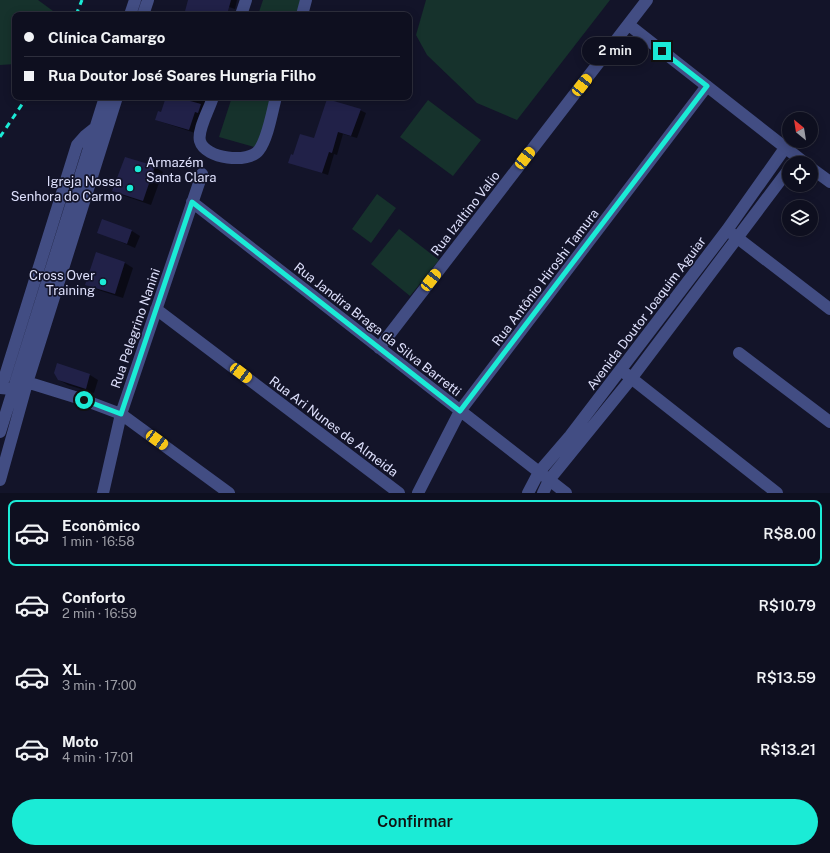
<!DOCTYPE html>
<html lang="pt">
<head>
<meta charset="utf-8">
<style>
  :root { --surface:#0e0f1f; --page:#171828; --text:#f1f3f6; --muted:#9b9ca4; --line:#2e2f3d; --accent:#1bebd6 }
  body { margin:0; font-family:"Public Sans",sans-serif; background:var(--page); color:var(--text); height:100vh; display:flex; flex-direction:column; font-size:15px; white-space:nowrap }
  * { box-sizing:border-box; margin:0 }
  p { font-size:13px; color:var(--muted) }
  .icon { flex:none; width:22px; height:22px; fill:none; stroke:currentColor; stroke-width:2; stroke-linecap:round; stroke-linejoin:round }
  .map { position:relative; height:493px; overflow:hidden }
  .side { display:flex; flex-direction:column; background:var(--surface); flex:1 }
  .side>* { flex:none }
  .guide { position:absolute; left:12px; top:12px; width:400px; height:88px; border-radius:8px; box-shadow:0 2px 10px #0003,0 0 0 1px var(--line); display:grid; align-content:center; height:88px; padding:0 12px; background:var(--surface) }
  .needle { width:26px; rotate:330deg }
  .fabs { position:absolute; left:782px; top:112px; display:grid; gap:8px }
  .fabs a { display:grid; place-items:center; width:36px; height:36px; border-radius:50%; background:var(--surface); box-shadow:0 2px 10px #0003,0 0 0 1px var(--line); font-size:20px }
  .end { position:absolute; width:18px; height:18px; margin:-9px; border:5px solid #1bebd6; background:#111; box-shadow:0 0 0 2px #111 }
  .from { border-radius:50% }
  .bubble { position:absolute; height:28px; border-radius:14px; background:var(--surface); box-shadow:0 2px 10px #0003,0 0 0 1px var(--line); font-size:13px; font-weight:600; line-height:28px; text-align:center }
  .car { position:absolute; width:12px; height:24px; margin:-12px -6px; border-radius:5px; box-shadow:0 0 3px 1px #0007; background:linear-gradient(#f5c518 24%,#345 0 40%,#f5c518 0 76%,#345 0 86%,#f5c518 0) }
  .guide b { display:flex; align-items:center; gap:14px; height:38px; font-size:15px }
  .guide b+b { border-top:1px solid var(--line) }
  .guide i { width:10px; height:10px; background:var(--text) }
  ul { padding:7px 0 0; list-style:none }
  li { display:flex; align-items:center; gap:12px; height:66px; margin:0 8px 6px; padding:0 4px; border:2px solid transparent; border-radius:8px }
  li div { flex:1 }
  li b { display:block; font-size:15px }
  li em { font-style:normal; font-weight:600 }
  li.selected { border-color:var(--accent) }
  li>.icon { width:36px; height:36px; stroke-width:1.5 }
  .action { display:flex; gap:8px; margin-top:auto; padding:8px 12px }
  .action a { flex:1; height:46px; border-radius:24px; background:var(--accent); color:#111; font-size:16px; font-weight:600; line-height:46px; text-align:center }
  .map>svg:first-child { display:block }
  .green { fill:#16322c }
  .shadow { fill:#0007 }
  .building { fill:#212148 }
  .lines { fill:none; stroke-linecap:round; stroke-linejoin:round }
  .minor { stroke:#424d83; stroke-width:12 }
  .rail { stroke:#1bebd6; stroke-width:3; stroke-dasharray:6 5; stroke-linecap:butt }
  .route { stroke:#1bebd6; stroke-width:5 }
  .poi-dot { fill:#1bebd6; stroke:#131429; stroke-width:1.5 }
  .labels { text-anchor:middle; stroke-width:3.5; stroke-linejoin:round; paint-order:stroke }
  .poi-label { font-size:13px; fill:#dee0fc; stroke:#131429; text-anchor:end }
  .street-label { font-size:13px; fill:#dee0fc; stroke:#131429 }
</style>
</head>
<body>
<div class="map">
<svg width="830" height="493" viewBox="0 0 830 493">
  <rect width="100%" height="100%" fill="#131429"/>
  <path class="green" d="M0 0H38L53 11 52 15H15V64L0 65Z
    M263 0H304L300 15H258Z
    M426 0H610L517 120 477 103 427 55 416 35Z
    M232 97H274L258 148 219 137Z
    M428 100 481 140 453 176 400 137Z
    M377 194 396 208 371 243 352 229Z
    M399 229 439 260 410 296 371 264Z"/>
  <path class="shadow" d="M195 0H237L235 9 229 7 227 15H185Z
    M340 12 350 15H339Z
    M167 97H207L195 133 156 120 162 114Z
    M360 110 366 113 357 138 343 134 337 155 334 154 328 175 289 162 314 139Z
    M126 158 155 167 163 172 151 205 122 195 113 190Z
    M132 231 140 236 135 248 98 232Z
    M97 254 125 263 133 268 123 298 95 289 87 284Z
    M90 375 98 380 94 393 68 385 59 380Z"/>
  <path class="building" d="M188 0H231L227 15H184Z
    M166 97H176L201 104 198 113 195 112 189 130 155 120 158 111 161 112Z
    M327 99 361 109 351 136 338 132 332 153 329 152 322 173 288 163 291 154 293 155 300 134 314 138Z
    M125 157 155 166 143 201 112 191Z
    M102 219 132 230 127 244 97 233Z
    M96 252 125 262 115 294 85 285Z
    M57 363 90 374 86 389 58 380 54 373Z"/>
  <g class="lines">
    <path class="minor" d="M130 15 135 0
      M143 15 148 0
      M241 15 246 0
      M302 15 306 0
      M629 25 805 163
      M213 97C210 108 197 130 200 141 205 159 249 164 259 150 268 138 272 112 276 97
      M811 168 830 182
      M192 202 566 493
      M731 233 830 309
      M156 309 399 493
      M379 348 647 0
      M739 353 830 422
      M626 374 777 493
      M4 379 77 145 85 136 95 128
      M20 380 78 398
      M0 388 12 389
      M84 400 121 414 229 493
      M0 432 105 97
      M0 480 27 383 117 97
      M103 493 121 414 202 174
      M418 493 460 411 707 86
      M528 493 539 472 570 436 727 230 785 148
      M543 493 549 480 631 379 789 169"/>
    <path class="rail" d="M76 15 82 0
      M0 137 27 97"/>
  </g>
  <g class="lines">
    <path class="route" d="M84 400 121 414 192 202 460 411 707 86 662 51"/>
  </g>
  <g class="poi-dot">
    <circle cx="138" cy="169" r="4"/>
    <circle cx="130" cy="188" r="4"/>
    <circle cx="103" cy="282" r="4"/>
  </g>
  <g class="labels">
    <g class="poi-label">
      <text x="146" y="167" text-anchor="start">Armazém<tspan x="146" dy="15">Santa Clara</tspan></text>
      <text x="122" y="186">Igreja Nossa<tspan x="122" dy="15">Senhora do Carmo</tspan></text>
      <text x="95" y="280">Cross Over<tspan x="95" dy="15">Training</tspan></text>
    </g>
    <g class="street-label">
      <text transform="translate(465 213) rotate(-52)" y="5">Rua Izaltino Valio</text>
      <text transform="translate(545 277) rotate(-53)" y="5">Rua Antônio Hiroshi Tamura</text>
      <text transform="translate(646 313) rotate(-53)" y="5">Avenida Doutor Joaquim Aguiar</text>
      <text transform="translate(135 328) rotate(-71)" y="5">Rua Pelegrino Nanini</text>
      <text transform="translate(378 329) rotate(38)" y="5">Rua Jandira Braga da Silva Barretti</text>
      <text transform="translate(334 426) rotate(37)" y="5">Rua Ari Nunes de Almeida</text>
    </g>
  </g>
</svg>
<div class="fabs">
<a><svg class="needle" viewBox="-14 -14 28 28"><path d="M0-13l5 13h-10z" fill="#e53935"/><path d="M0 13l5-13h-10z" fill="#9b9ca4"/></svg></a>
<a><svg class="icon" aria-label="locate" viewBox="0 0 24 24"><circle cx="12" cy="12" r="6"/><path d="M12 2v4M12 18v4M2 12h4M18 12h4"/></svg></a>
<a><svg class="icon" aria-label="layers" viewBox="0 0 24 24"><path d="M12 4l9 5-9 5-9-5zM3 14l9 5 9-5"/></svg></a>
</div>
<i class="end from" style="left:84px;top:400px"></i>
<i class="end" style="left:662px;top:51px"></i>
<div class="bubble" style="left:582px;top:37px;width:66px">2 min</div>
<i class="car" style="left:582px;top:85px;rotate:38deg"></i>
<i class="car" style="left:525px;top:158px;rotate:38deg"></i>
<i class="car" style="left:431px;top:280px;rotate:38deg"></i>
<i class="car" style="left:241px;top:373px;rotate:127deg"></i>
<i class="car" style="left:157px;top:440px;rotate:126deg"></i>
<div class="guide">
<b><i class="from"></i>Clínica Camargo</b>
<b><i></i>Rua Doutor José Soares Hungria Filho</b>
</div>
</div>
<section class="side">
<ul>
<li class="selected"><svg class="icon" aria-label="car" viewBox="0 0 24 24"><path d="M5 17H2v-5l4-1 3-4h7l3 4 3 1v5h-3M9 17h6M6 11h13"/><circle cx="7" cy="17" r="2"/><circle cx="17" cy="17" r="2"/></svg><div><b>Econômico</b><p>1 min · 16:58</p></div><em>R$8.00</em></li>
<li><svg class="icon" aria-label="car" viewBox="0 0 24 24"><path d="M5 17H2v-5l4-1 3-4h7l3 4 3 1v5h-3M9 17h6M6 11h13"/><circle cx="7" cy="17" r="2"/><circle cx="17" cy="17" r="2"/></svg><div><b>Conforto</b><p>2 min · 16:59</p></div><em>R$10.79</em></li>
<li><svg class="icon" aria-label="car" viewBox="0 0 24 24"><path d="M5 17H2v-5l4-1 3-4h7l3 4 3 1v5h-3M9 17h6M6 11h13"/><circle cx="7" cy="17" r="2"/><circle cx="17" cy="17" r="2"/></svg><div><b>XL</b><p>3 min · 17:00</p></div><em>R$13.59</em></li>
<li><svg class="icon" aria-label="car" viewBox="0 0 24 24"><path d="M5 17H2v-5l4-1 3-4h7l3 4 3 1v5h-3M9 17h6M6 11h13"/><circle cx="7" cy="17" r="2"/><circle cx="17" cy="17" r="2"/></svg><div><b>Moto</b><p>4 min · 17:01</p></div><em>R$13.21</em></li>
</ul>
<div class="action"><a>Confirmar</a></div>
</section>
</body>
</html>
